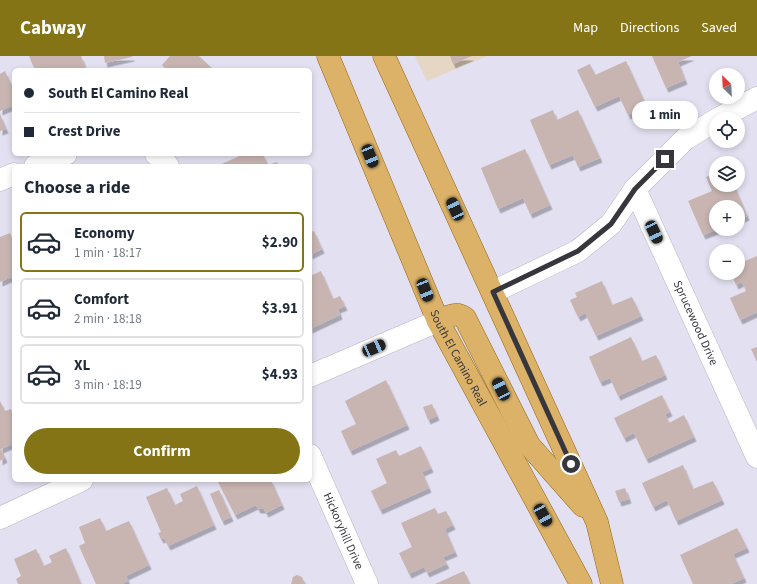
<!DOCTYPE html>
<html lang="en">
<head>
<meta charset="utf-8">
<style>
  :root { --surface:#fff; --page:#f6f6f7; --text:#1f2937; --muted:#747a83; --line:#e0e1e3; --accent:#847416 }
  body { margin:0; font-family:"Source Sans 3",sans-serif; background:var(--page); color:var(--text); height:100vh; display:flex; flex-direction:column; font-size:15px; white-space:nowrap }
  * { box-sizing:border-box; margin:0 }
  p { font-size:13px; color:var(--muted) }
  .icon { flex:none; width:22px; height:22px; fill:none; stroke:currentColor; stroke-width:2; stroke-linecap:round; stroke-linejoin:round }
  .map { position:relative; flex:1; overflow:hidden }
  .details { position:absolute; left:12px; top:108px; width:300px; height:318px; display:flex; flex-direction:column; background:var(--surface); border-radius:6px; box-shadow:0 2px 6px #0003 }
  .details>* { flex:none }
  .hud { position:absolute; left:12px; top:12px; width:300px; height:88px; border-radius:6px; box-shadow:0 2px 6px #0003; display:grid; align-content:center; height:88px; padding:0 12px; background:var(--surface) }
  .needle { width:26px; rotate:336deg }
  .tools { position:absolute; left:709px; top:12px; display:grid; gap:8px }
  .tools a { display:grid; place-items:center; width:36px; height:36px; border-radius:50%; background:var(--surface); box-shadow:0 2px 6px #0003; font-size:20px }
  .end { position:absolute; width:18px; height:18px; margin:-9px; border:5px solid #37363c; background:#fff; box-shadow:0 0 0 2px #fff }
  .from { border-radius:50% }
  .bubble { position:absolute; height:28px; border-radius:14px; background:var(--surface); box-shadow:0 2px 6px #0003; font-size:13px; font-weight:700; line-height:28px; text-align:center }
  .car { position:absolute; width:12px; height:24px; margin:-12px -6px; border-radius:5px; box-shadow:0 0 3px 1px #0007; background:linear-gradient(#222 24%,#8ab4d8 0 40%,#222 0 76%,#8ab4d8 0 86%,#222 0) }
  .hud b { display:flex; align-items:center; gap:14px; height:38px; font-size:15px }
  .hud b+b { border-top:1px solid var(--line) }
  .hud i { width:10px; height:10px; background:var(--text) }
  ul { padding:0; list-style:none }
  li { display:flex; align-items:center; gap:12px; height:60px; margin:0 8px 6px; padding:0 4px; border:2px solid var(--line); border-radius:6px }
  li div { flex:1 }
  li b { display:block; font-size:15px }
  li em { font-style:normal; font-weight:700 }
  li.active { border-color:var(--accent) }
  li>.icon { width:36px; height:36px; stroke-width:1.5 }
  h2 { padding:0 12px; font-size:18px; line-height:48px }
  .action { display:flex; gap:8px; margin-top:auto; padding:8px 12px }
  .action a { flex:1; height:46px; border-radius:24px; background:var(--accent); color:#fff; font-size:16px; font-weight:700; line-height:46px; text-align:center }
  header { display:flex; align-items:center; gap:24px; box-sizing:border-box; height:56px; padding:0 20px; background:var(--accent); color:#fff }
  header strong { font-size:19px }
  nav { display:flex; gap:22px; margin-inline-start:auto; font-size:14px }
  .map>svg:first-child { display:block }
  .commercial { fill:#e6d7c4 }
  .building { fill:#c8b5b1; filter:url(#shadow) }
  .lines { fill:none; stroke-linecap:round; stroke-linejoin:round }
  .minor-casing { stroke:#b8b6c5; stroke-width:23 }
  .tertiary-casing { stroke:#b8b6c5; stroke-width:23 }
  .primary-casing { stroke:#936517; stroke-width:23 }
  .minor { stroke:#fff; stroke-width:22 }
  .tertiary { stroke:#fff; stroke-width:22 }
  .primary { stroke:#dcb268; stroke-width:22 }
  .route { stroke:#37363c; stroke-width:5 }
  .labels { text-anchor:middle; stroke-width:4; stroke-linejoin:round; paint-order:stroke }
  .street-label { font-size:12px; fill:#37363c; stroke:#e3e1f1 }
</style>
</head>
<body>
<header>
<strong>Cabway</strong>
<nav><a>Map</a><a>Directions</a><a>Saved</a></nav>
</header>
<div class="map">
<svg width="757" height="528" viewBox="0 0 757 528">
  <defs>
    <filter id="shadow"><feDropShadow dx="2.5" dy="4.5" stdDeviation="0" flood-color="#0004"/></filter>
  </defs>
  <rect width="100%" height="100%" fill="#e3e1f1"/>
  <path class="commercial" d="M415 0H487L427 25Z"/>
  <path class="building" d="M29 0H81L86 13 35 14Z
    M104 0H132V1L105 7Z
    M170 0H199L214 14H167L162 9Z
    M450 0H472L453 8Z
    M652 0H692L678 6 685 24 666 32Z
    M626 5 647 51 628 59 619 40 595 51 577 14 590 8 595 19Z
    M5 15 11 29 14 27V49L0 55V18Z
    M553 54 557 64 578 54 600 102 578 111 573 99 549 109 530 64Z
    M0 58 6 73 0 75Z
    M525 93 550 149 530 158 523 142 498 153 481 112Z
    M244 98H263L268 109 277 106 279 110H217Z
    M716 117V129H734L747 160 738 164V151H716V174L703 179 688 145 712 135 706 121Z
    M314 175 322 193 310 199V176Z
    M10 177 14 187V220L0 226V181Z
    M757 200V256L740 264 730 242 746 235 742 226 736 229 731 217H738V208Z
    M321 215 333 243 340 240 345 250 338 253 340 259 310 273V220Z
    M602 225 612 249 632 241 641 260 596 280 585 257 578 261 570 244 577 241 575 237Z
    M631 281 642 305 656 299 665 319 618 340 610 322 600 326 589 301Z
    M757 291V306L751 293Z
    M386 324 407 369 350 395 341 375 356 368 345 345Z
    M662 339 670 356 665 358 669 367 684 359 694 381 646 403 634 377 624 382 614 362Z
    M0 345 5 355 11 353 14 360V387L1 393 5 402 0 405Z
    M432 348 437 360 428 364 423 351Z
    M421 390 431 412 422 416 429 432 380 454 371 435 387 427 376 403 396 394 399 400Z
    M683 409 693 433 713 425 722 444 676 465 667 444 653 451 642 427Z
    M217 424H271L282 449 266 457 264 453H258L256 449 235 459Z
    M197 430 214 469 168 490 164 482 161 483 158 477 161 476 146 441 167 432 175 449 183 445 180 438Z
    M625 432 629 443 619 446 615 435Z
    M219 434 231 461 222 465 210 438Z
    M435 452 438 458 446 455 453 469 445 473 455 496 443 501 447 508 427 517 424 511 409 518 399 497 412 491 401 467Z
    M100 462 106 475 129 465 149 509 126 520 128 525 122 528H96L79 490 85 487 79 471Z
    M737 472 747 492 733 498 744 522 731 528H693L680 499Z
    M66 492 81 528H18L16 523 21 520 14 503 36 493 44 510 52 506 49 500Z
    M464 515 470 528H435Z
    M297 519 302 521 305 528H291L293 521Z"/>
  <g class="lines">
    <g class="minor-casing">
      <g id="minor">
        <path d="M718 63 757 42"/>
        <path d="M156 98 165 106 168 110"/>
        <path d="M35 110 66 98"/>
        <path d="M0 124 14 118"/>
        <path id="s1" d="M635 133 757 401"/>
        <path d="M493 236 578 195 611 168 635 133 685 83 716 64"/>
        <path id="s2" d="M310 399 367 528"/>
      </g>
    </g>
    <g class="tertiary-casing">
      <path id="tertiary" d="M310 320 438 265
        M0 462 82 424"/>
    </g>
    <g class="primary-casing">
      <g id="primary">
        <path id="s3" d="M328 0 438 265 581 528"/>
        <path d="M384 0 597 466 612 528"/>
        <path d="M438 265C447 261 456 255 465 262L529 389 583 450"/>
      </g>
    </g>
    <use href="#minor" class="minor"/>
    <use href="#tertiary" class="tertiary"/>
    <use href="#primary" class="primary"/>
  </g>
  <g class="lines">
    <path class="route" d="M571 408 493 236 578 195 611 168 635 133 665 103"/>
  </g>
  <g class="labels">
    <g class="street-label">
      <text dy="4" stroke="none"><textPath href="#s1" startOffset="147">Sprucewood Drive</textPath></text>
      <text dy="4" stroke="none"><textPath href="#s3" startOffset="329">South El Camino Real</textPath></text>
      <text dy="4" stroke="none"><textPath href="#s2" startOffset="83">Hickoryhill Drive</textPath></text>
    </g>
  </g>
</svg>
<div class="tools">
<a><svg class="needle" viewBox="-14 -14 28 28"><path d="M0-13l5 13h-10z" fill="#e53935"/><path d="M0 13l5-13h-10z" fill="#747a83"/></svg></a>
<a><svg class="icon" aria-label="locate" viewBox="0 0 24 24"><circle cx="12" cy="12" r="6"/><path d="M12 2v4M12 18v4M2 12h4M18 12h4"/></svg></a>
<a><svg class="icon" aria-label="layers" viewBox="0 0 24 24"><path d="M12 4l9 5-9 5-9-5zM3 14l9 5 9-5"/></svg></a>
<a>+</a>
<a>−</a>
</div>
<i class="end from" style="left:571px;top:408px"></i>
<i class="end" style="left:665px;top:103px"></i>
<div class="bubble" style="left:632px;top:45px;width:66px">1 min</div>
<i class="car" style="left:370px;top:100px;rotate:158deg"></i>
<i class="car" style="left:455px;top:153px;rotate:335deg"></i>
<i class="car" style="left:654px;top:176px;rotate:155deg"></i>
<i class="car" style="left:425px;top:234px;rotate:158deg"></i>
<i class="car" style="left:374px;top:292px;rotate:66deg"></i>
<i class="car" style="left:501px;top:333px;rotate:334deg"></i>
<i class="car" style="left:543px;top:459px;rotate:151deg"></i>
<div class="hud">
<b><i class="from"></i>South El Camino Real</b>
<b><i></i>Crest Drive</b>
</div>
<section class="details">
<h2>Choose a ride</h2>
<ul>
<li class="active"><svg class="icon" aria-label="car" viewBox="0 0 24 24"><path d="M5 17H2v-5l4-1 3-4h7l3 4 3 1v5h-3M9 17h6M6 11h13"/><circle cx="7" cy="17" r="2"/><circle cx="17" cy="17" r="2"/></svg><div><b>Economy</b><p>1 min · 18:17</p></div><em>$2.90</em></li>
<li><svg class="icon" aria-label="car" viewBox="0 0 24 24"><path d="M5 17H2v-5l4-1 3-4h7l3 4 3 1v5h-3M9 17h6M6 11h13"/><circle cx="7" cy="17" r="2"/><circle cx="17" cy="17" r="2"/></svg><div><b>Comfort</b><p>2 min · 18:18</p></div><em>$3.91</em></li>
<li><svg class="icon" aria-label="car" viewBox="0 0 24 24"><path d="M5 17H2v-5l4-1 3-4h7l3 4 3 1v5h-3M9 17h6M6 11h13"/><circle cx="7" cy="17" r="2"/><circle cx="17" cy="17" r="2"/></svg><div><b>XL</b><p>3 min · 18:19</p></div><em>$4.93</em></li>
</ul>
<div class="action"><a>Confirm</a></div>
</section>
</div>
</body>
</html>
